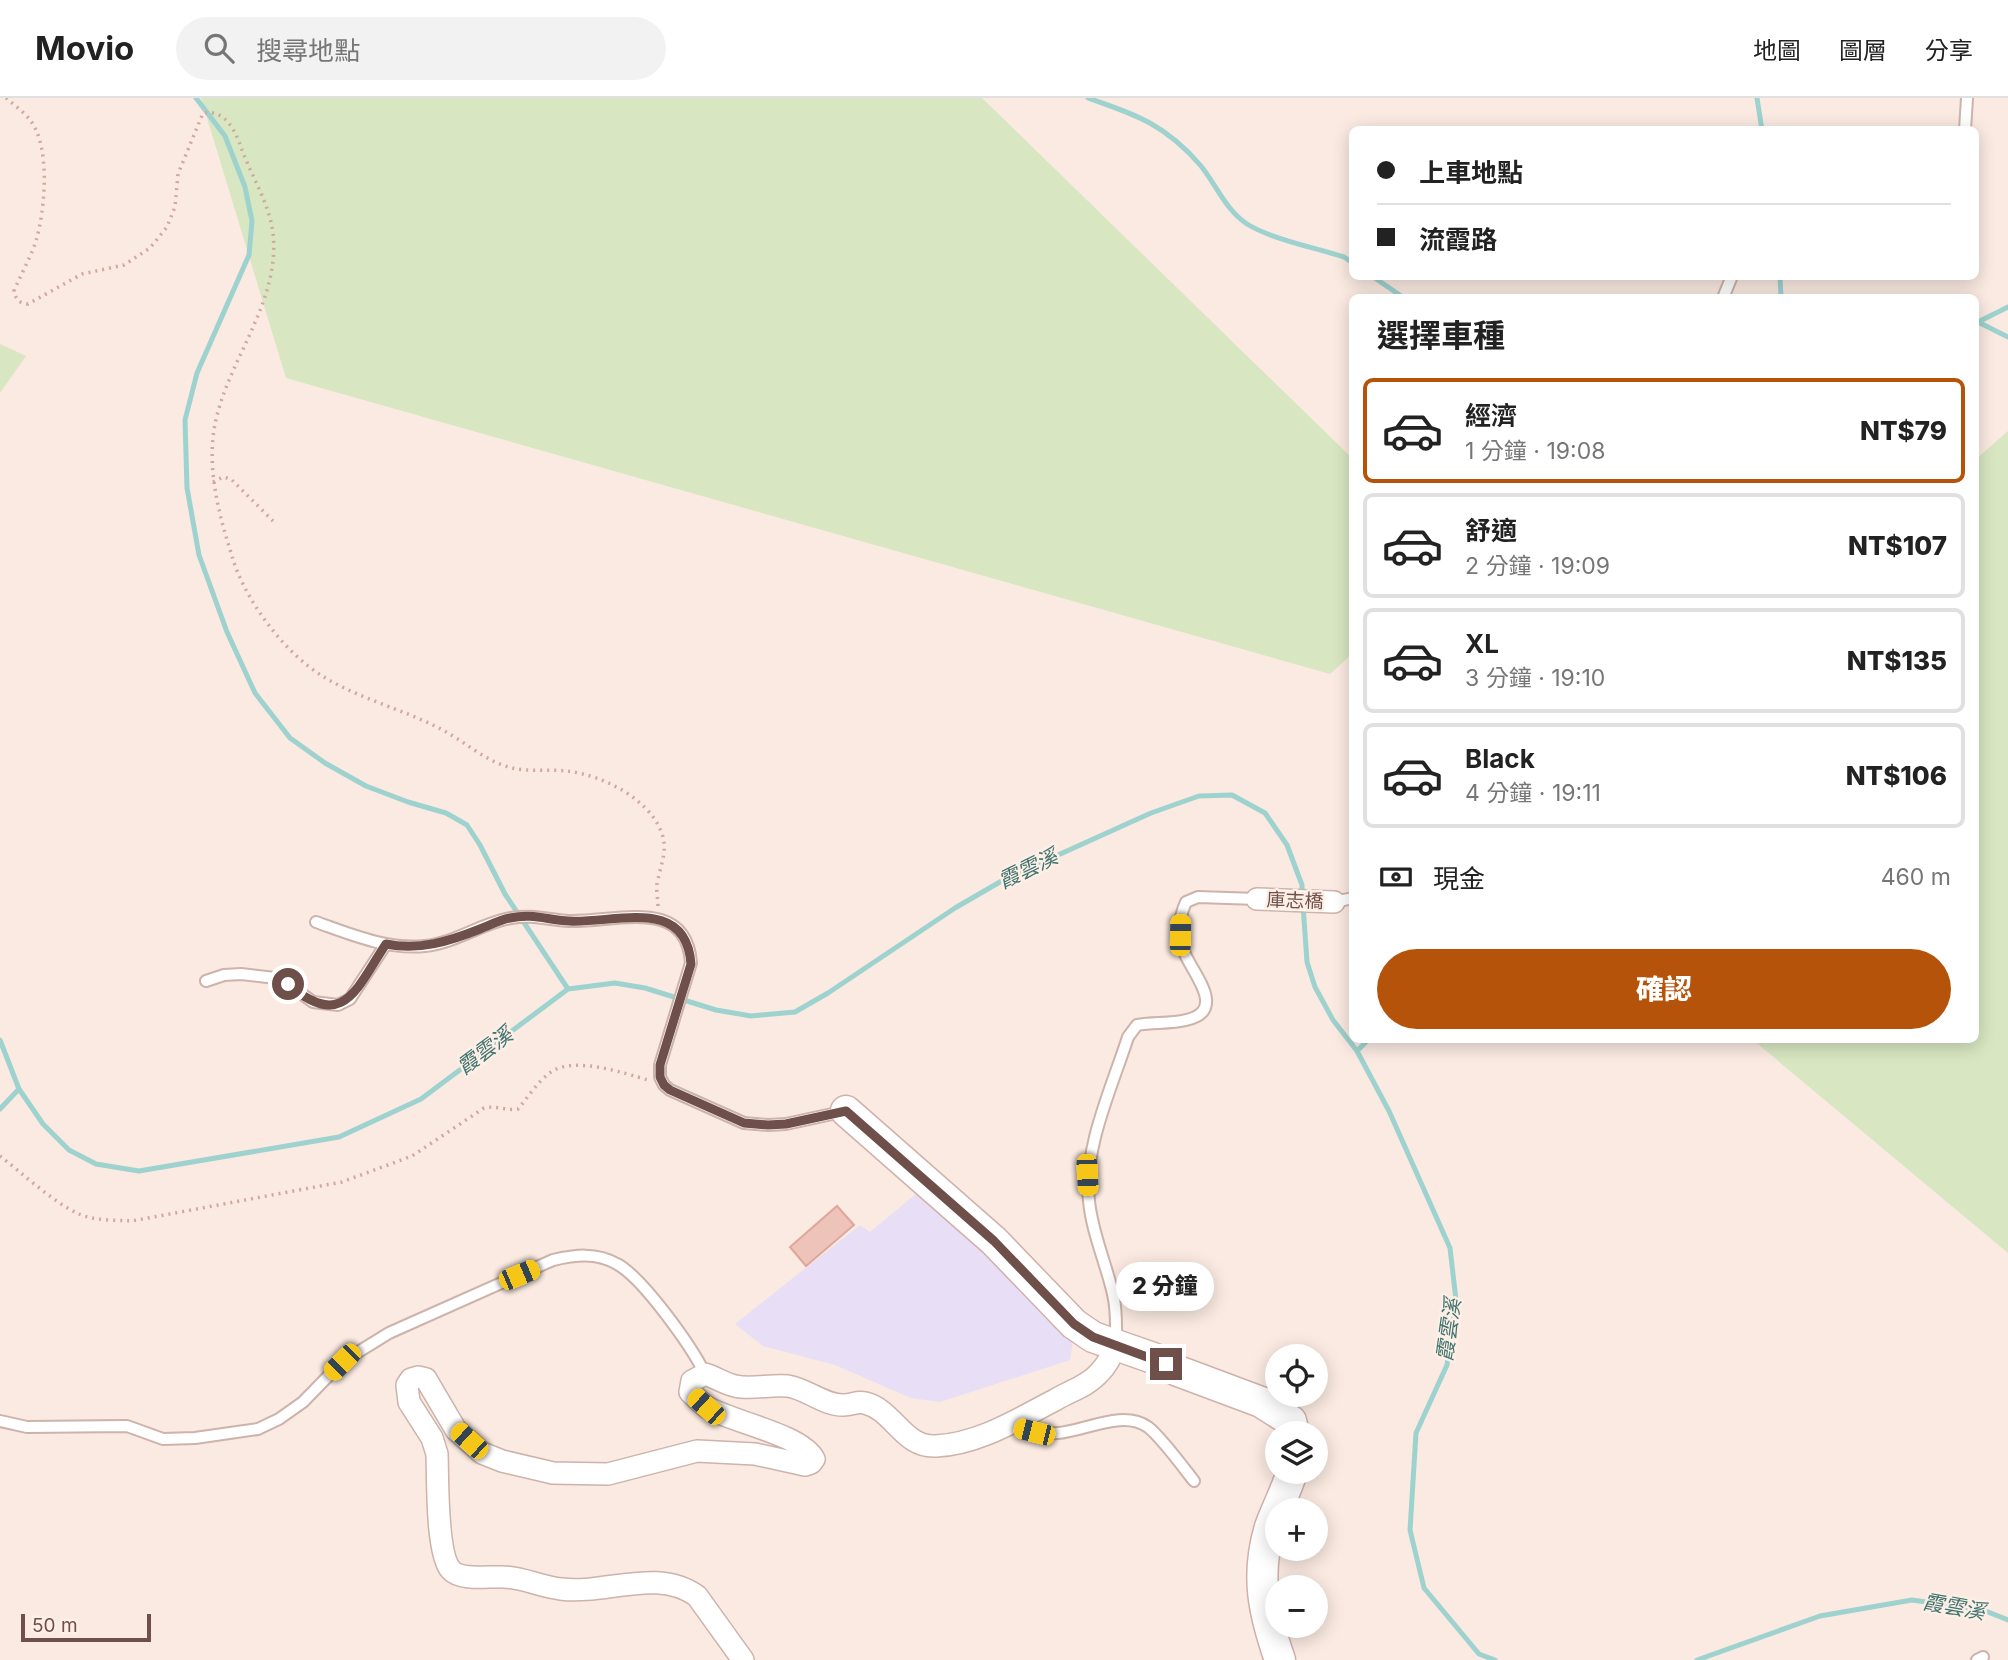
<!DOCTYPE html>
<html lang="zh-TW">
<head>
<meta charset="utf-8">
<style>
  :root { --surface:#fff; --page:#f2f2f2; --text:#222; --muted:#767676; --line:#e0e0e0; --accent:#b45309 }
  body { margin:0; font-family:Inter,"Noto Sans TC",sans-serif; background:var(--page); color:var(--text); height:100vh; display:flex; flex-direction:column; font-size:26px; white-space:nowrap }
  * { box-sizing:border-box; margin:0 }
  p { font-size:23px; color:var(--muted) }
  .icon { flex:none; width:38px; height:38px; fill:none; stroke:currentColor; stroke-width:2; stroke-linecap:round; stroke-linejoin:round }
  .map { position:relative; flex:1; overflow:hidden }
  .drawer { position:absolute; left:1349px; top:196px; width:630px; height:749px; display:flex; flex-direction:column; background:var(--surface); border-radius:10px; box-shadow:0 4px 18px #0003 }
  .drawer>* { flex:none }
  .hud { position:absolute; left:1349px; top:28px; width:630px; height:154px; border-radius:10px; box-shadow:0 4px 18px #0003; display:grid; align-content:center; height:154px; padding:0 28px; background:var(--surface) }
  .tools { position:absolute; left:1265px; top:1246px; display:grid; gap:14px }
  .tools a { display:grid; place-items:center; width:63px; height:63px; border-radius:50%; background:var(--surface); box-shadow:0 4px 18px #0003; font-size:35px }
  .scale { position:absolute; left:21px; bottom:18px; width:130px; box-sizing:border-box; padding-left:7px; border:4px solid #6f4f4a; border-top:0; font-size:19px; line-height:24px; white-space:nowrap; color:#6f4f4a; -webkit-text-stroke:5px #feefe6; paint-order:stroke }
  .end { position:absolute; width:32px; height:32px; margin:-16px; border:9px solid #6f4f4a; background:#fff; box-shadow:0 0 0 4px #fff }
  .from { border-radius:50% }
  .bubble { position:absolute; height:49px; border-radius:24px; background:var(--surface); box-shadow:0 4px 18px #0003; font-size:23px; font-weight:800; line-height:49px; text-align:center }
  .car { position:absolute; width:21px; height:42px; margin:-21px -10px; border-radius:9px; box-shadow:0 0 5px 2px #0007; background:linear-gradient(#f5c518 24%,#345 0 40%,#f5c518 0 76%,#345 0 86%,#f5c518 0) }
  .hud b { display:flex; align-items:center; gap:24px; height:66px; font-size:26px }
  .hud b+b { border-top:2px solid var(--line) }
  .hud i { width:18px; height:18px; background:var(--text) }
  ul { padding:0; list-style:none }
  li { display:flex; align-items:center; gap:21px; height:105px; margin:0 14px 10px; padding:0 14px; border:4px solid var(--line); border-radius:10px }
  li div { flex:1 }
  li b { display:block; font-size:26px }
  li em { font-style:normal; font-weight:800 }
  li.selected { border-color:var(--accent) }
  li>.icon { width:63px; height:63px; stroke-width:1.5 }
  h2 { padding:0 28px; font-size:32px; line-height:84px }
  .pay { display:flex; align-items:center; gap:18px; height:77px; padding:0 28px; font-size:26px }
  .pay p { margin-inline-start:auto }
  .button { display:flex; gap:14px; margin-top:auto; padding:14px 28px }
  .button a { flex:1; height:80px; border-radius:42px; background:var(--accent); color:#fff; font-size:28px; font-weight:800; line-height:80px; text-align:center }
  header { display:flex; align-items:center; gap:42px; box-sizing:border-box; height:98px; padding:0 35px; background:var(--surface); border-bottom:2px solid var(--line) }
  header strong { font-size:33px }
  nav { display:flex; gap:38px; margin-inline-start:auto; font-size:24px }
  .search { width:490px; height:63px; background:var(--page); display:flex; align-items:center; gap:18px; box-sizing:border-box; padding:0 24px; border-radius:38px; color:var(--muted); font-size:26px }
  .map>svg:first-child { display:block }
  .education { fill:#e8def6 }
  .green { fill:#d8e6c1 }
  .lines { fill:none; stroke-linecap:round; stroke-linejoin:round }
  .stream { stroke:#9ed2cf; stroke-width:5 }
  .building { fill:#edc3ba; stroke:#dfa69c; stroke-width:2 }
  .lane-casing { stroke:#ccb3ab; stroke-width:14 }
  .street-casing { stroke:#ccb3ab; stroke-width:24 }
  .secondary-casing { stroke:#cfb1a9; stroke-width:33 }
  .path { stroke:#d1a79e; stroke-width:3.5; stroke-dasharray:2 5; stroke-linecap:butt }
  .lane { stroke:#fff; stroke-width:10 }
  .street { stroke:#fff; stroke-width:21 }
  .secondary { stroke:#fff; stroke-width:30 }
  .route { stroke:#6f4f4a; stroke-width:9 }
  .labels { text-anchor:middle; stroke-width:5; stroke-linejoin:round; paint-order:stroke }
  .street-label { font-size:19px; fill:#6f4f4a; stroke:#feefe6 }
  .water-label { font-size:21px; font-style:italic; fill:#407471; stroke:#feefe6 }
</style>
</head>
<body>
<header>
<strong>Movio</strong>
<div class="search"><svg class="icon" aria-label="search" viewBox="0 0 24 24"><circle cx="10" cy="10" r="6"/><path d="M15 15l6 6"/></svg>搜尋地點</div>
<nav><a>地圖</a><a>圖層</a><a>分享</a></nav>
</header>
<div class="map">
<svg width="2008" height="1562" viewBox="0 0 2008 1562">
  <rect width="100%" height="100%" fill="#faeae1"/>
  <path class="education" d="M922 1091 1074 1237 1070 1262 940 1304 911 1300 835 1267 763 1248 735 1226 860 1127 870 1134Z"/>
  <path class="green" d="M201 0H982L1353 361V555L1330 576 286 280Z
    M0 246 26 258 0 295Z
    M2008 333V1155L1753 942H1976V361Z"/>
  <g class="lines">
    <path class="stream" d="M196 0 225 38 245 89 252 123 249 157 197 275 185 322 187 390 199 457 227 534 255 595 290 640 325 665 366 688 408 704 446 715 467 727 480 747 505 796 568 891
      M1088 0C1137 17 1166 27 1201 68 1217 88 1225 111 1247 126 1271 141 1316 150 1344 159L1353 165
      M1757 0 1762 32
      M1372 178 1404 200
      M1780 178 1781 200
      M1978 224 2008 239
      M1976 225 2008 209
      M1303 807 1307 864 1315 889 1333 922 1357 953 1389 1013 1450 1150 1456 1202 1447 1267 1416 1335 1410 1432 1424 1490 1479 1556 1495 1562
      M0 942 19 991 43 1026 69 1052 96 1066 139 1073 339 1039 421 1001 568 891 615 885 645 890 716 912 751 918 795 914 828 895 955 810 1005 781 1151 715 1199 698 1232 697 1265 715 1287 747 1302 787V798
      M1357 953 1368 942
      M0 1011 19 991
      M1697 1562 1820 1518 1912 1502 1983 1512 2008 1522"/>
  </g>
  <path class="building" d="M837 1108 854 1127 806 1168 790 1149Z"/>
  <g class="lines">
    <g class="lane-casing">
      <path id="lane" d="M1965 32 1967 0
        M1723 200 1732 178
        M1334 804 1353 800
        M316 824C350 836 387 852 425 848 455 845 482 825 511 820 533 816 548 822 569 823 614 825 686 797 691 865L660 967V979L664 987 670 992 744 1025 768 1027 786 1026 846 1013
        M206 883 224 877 241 876 275 880 288 886 313 904 338 907 350 901 386 846
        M1116 1244C1116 1228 1117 1212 1113 1196 1106 1165 1092 1135 1089 1103 1083 1051 1112 989 1128 939L1137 927C1153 924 1170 926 1186 922 1230 912 1189 872 1183 851 1178 835 1179 819 1186 804L1198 799 1257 801
        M0 1323 27 1329 127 1328 163 1341 195 1340 258 1331 279 1321 303 1304 342 1264 389 1235 553 1162C575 1157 596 1154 617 1166 643 1180 692 1249 705 1276
        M1010 1328C1026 1332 1042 1336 1058 1335 1085 1333 1123 1311 1148 1329 1161 1339 1183 1369 1194 1383
        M1977 1562 1983 1559"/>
    </g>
    <g class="street-casing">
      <path id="street" d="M1257 801 1334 804
        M743 1562 697 1498C657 1469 605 1497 561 1491 541 1489 522 1479 503 1479 489 1478 461 1483 451 1472 436 1456 438 1379 437 1356L432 1340 409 1304 407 1287 411 1281 418 1279 426 1281 456 1332 482 1355 502 1363 553 1375 608 1376 697 1353 755 1356 805 1367 811 1365 814 1361C801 1336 731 1324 707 1309 701 1305 695 1299 690 1294L692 1283 705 1276C715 1279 725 1286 735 1288 752 1292 771 1286 788 1288 807 1291 825 1308 844 1307 852 1307 857 1303 865 1305 894 1312 903 1350 936 1348 979 1346 1018 1321 1055 1302 1070 1293 1088 1288 1100 1274 1108 1266 1112 1257 1116 1247"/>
    </g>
    <g class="secondary-casing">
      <path id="secondary" d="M846 1013 994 1143 1074 1226 1093 1239 1153 1260 1178 1273 1261 1304 1291 1323 1294 1335
        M1280 1562C1264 1516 1255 1478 1270 1429 1277 1410 1286 1393 1292 1374"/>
    </g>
    <path class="path" d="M6 0C14 7 24 14 30 22 51 48 45 113 36 143 30 161 21 176 14 193 16 202 19 205 28 206L82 176 124 167 150 150 167 129 175 109 178 76 203 15C226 11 236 34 242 52 252 79 269 105 273 135 281 209 221 268 213 339 209 380 220 420 232 458 244 501 285 556 324 579 360 601 402 611 439 630 463 642 486 664 512 670 529 674 549 671 567 673 601 677 647 699 661 733 669 752 660 768 657 786 656 793 658 801 658 808
      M213 384 223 379 231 381 273 423
      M0 1058C22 1075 54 1105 79 1116 95 1123 115 1122 132 1123L342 1084 412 1058 484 1010C496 1007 507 1013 518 1011 528 999 539 982 551 974 574 958 624 975 648 982"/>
    <use href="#lane" class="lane"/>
    <use href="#street" class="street"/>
    <use href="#secondary" class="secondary"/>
  </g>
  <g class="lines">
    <path class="route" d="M288 886C344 935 357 889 386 846 419 853 450 843 480 831 490 827 500 822 510 820 533 815 547 822 569 823 614 826 686 797 691 866L660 967V979L664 987 670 992 744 1025 768 1027 786 1026 846 1013 994 1143 1074 1226 1093 1239 1166 1266"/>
  </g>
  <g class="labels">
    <g class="street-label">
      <text transform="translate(1295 802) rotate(2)" y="7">庫志橋</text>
    </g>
    <g class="water-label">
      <text transform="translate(1028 771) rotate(-26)" y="7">霞雲溪</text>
      <text transform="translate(485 953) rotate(-37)" y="7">霞雲溪</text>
      <text transform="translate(1449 1232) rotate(-82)" y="7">霞雲溪</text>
      <text transform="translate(1954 1509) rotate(10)" y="7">霞雲溪</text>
    </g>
  </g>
</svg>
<div class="tools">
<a><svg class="icon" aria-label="locate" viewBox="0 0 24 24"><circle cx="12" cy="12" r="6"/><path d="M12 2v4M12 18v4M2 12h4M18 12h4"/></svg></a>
<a><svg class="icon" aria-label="layers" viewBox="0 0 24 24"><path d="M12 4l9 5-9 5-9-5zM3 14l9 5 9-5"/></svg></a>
<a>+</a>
<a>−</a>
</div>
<div class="scale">50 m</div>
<i class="end from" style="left:288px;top:886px"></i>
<i class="end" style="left:1166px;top:1266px"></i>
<div class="bubble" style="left:1116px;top:1164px;width:98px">2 分鐘</div>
<i class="car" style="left:1180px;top:837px;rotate:1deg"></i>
<i class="car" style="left:1087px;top:1077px;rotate:177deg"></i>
<i class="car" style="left:519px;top:1177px;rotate:67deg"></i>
<i class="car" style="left:342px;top:1264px;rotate:225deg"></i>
<i class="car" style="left:706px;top:1309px;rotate:312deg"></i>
<i class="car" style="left:1034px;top:1334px;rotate:284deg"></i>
<i class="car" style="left:469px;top:1343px;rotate:312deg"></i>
<div class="hud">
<b><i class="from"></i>上車地點</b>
<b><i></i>流霞路</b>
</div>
<section class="drawer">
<h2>選擇車種</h2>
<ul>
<li class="selected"><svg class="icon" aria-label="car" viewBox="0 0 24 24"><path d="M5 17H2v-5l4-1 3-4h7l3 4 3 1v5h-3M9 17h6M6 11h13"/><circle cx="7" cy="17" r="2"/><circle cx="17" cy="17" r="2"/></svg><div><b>經濟</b><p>1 分鐘 · 19:08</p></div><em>NT$79</em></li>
<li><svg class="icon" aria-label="car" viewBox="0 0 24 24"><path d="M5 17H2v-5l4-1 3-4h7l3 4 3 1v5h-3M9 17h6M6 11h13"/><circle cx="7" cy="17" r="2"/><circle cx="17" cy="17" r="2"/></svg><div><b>舒適</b><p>2 分鐘 · 19:09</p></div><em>NT$107</em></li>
<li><svg class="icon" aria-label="car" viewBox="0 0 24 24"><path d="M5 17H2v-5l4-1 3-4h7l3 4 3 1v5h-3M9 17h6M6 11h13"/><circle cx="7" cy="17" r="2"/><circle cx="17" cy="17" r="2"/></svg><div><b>XL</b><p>3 分鐘 · 19:10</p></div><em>NT$135</em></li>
<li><svg class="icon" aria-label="car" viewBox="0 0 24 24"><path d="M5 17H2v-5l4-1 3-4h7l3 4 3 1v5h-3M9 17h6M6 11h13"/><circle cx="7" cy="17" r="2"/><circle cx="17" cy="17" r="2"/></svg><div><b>Black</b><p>4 分鐘 · 19:11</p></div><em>NT$106</em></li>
</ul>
<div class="pay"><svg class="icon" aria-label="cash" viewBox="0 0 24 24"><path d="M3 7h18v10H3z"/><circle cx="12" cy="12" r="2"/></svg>現金<p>460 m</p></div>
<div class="button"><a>確認</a></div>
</section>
</div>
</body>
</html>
